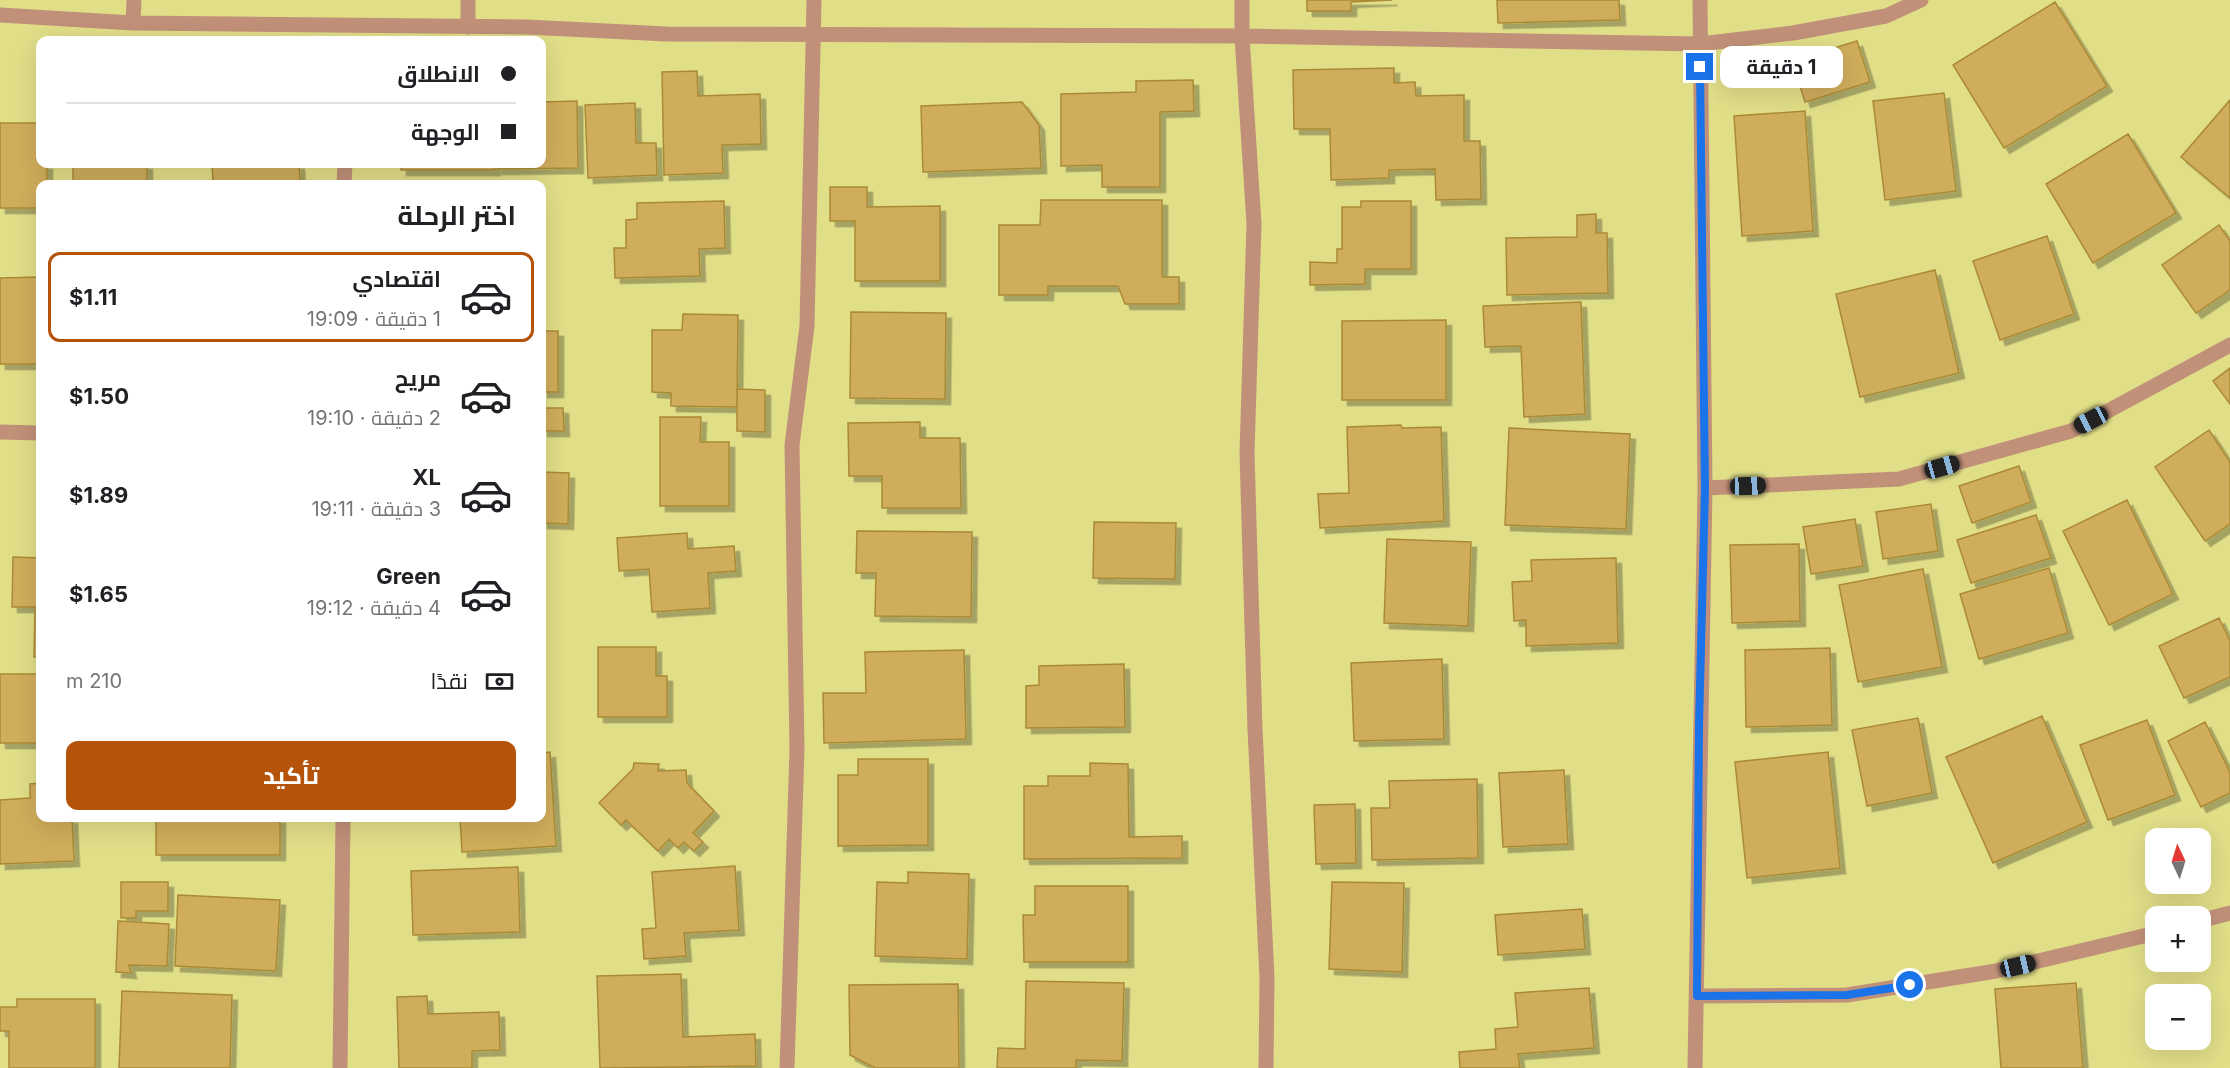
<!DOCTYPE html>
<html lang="ar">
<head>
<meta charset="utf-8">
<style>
  :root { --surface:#fff; --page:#f2f2f2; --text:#202124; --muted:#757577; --line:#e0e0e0; --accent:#b45309 }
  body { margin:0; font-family:Inter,Cairo,sans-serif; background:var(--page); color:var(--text); direction:rtl; height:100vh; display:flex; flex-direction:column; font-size:22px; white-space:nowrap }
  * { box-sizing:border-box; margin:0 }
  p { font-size:20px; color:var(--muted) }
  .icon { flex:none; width:33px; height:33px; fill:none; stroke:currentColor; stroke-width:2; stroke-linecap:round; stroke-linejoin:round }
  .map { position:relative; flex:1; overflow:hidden; direction:ltr }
  .panel { position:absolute; left:36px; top:180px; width:510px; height:642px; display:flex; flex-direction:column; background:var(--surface); border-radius:12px; box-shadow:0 6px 24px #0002; direction:rtl }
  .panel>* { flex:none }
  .hud { position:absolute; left:36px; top:36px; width:510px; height:132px; border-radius:12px; box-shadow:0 6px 24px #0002; direction:rtl; display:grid; align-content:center; height:132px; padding:0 30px; background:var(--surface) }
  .needle { width:39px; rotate:356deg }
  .fabs { position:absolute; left:2145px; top:828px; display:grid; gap:12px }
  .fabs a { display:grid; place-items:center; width:66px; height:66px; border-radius:12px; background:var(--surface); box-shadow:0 6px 24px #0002; font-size:30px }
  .end { position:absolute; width:27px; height:27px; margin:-14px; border:8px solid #1a73e8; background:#fff; box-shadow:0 0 0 3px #fff }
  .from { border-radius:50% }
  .bubble { position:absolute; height:42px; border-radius:12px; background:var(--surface); box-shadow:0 6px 24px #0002; font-size:20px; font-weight:700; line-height:42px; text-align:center; direction:rtl }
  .car { position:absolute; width:18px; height:36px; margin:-18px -9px; border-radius:8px; box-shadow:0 0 4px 2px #0007; background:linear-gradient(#222 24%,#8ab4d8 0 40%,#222 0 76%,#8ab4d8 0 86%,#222 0) }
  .hud b { display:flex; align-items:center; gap:21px; height:57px; font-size:22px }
  .hud b+b { border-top:2px solid var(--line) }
  .hud i { width:15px; height:15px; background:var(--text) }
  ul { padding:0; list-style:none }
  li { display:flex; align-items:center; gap:18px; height:90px; margin:0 12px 9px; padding:0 18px; border:3px solid transparent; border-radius:12px }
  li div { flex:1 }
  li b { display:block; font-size:22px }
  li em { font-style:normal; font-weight:700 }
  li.active { border-color:var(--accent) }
  li>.icon { width:54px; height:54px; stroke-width:1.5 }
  h2 { padding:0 30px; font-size:27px; line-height:72px }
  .pay { display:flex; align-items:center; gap:15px; height:66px; padding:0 30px; font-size:22px }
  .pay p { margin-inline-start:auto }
  .button { display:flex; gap:12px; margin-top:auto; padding:12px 30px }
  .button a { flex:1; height:69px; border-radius:12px; background:var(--accent); color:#fff; font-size:24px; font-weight:700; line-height:69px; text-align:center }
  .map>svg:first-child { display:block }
  .building { fill:#d0ad5b; stroke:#ab8a36; stroke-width:1.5; filter:url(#shadow) }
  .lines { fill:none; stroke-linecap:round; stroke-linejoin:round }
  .street { stroke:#c19079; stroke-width:15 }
  .route { stroke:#1a73e8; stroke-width:8 }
</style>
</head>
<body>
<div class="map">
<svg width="2230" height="1068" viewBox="0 0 2230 1068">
  <defs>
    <filter id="shadow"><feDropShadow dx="5.5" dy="5.5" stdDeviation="0" flood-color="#0004"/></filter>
  </defs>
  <rect width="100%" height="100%" fill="#e1de88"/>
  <path class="building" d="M1307 0H1392L1351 2V11H1307Z
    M1497 0H1619L1620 20 1498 23Z
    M2055 2 2107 86 2004 148 1953 65Z
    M1857 41 1870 82 1805 102 1792 61Z
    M1394 68V83L1415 82 1416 96 1464 95V141H1480L1481 199 1436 200 1435 169 1389 170V178L1331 180 1330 129H1294L1293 70Z
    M697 71 698 96 760 94 761 144 722 145 723 173 664 175 662 72Z
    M1193 80 1194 111 1160 112V187H1102V165L1061 166V94L1136 92V81Z
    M1944 93 1956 191 1885 200 1873 101Z
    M2230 100V198L2181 157Z
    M577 101 578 168 497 169V164H542V102Z
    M1022 102 1039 125 1041 168 923 172 921 106Z
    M635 103 636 143H656L657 175 588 178 585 105Z
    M1805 111 1813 231 1742 236 1734 116Z
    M0 123H40V164H47V184H40V208H0Z
    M2128 134 2176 213 2093 263 2046 184Z
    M73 164H147V184L73 183Z
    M212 164H299L300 184H213Z
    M401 164H495V170H401Z
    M830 187H867V207L940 206V281H855V221H830Z
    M1041 200H1162V277H1179V304H1125L1118 286H1048V295H999V225H1040Z
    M724 201 725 248 699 249 700 276 615 278 614 248H626V220L637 219V203Z
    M1361 201H1411V269H1365V284L1310 285V262L1337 263V249H1342V207H1361Z
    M1596 214V233H1607L1608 293 1507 295 1506 238 1577 237V215Z
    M2219 225 2230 241V290L2196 313 2162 265Z
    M2047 236 2074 314 2000 340 1973 261Z
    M1935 270 1959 373 1860 397 1836 294Z
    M40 277V364H0V278Z
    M1581 302 1585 414 1524 417 1521 346 1485 347 1483 306Z
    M851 312 946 313 945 399 850 398Z
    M683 314 738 315 737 407 671 406V393L652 392V330H682Z
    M1446 320V400H1342V321Z
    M542 331H558V392H542Z
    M2230 368V404L2213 381Z
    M737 389 765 390V432L737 431Z
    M542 408H563L564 431H542Z
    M660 417H701L700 442H729V506H660Z
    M920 422V438H960L961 508H882V476H849L848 423Z
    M1401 425 1402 428 1441 427 1444 521 1320 528 1318 494 1349 493 1347 427Z
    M1509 428 1630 434 1626 529 1505 525Z
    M2209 430 2230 462V524L2205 541 2155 467Z
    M2019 466 2031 502 1972 523 1959 486Z
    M542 472 569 473 568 524 542 523Z
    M2127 500 2173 594 2109 625 2063 531Z
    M1931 504 1938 551 1883 559 1876 512Z
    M2036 515 2051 558 1971 583 1957 540Z
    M1855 519 1863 566 1811 574 1803 527Z
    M1094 522 1176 523 1175 579 1093 578Z
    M857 531 972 532 971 617 875 616 876 573H856Z
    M687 533 688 549 734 546 736 571 708 573 710 608 652 612 649 569 619 571 617 538Z
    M1387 539 1471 542 1468 626 1384 623Z
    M1799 544 1800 621 1732 623 1730 545Z
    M13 557 40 558V657H34L35 607H12Z
    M1616 558 1618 643 1526 646V620L1514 621 1512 582 1532 581 1531 560Z
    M2049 568 2068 633 1979 659 1960 594Z
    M1923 569 1942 667 1858 682 1839 585Z
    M2219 618 2230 641V677L2184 698 2159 646Z
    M598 647H656V676H667V717H598Z
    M1830 648 1832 725 1746 727 1745 650Z
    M964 650 966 739 824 743 823 693H866L865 652Z
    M1442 659 1444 739 1354 741 1351 663Z
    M1124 664 1125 727 1026 728V686L1039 685V666Z
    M0 674H40V743H0Z
    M2042 716 2087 822 1993 863 1946 757Z
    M1918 718 1932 793 1867 806 1852 730Z
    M2147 720 2175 795 2108 820 2080 745Z
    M2205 722 2230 772V793L2201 807 2168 741Z
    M550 752 556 846 462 852 460 818H542V753Z
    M1828 752 1840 868 1747 878 1735 762Z
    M858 759H928V845L838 846V775H858Z
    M634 763 659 764 658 771 686 770 687 783 714 811 693 833 703 842 694 851 684 842 678 848 669 839 658 851 626 820 621 825 599 803 633 769Z
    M1090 763 1128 764 1129 837 1182 836V858L1024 859V786H1048V776H1090Z
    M1564 770 1568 844 1503 847 1499 773Z
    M1477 779 1478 858 1372 860 1371 808H1390L1389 781Z
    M40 783V818H72L74 861 0 864V800L30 798V784Z
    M1355 804 1356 863 1316 864 1314 805Z
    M156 818H280V855H156Z
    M735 866 739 930 684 933 686 956 644 959 642 929 656 928 652 872Z
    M518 867 520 932 413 935 411 871Z
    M908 872 969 874 967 959 875 956 877 882 908 883Z
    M121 882H168V911H136V918H121Z
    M1332 882 1404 883 1402 972 1329 969Z
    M1035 886H1128V962H1024L1023 915H1035Z
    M178 895 280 900 276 971 175 966Z
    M1582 909 1585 949 1498 955 1495 915Z
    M118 921 169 924 167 966 129 965 131 973 116 972Z
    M681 974 683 1037 755 1034 756 1066 600 1068 597 976Z
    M1026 981 1124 983 1122 1061 1076 1060V1068H997L998 1048 1025 1049Z
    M2076 983 2083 1068H2001L1995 989Z
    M958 984 959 1068H875L850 1055 849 985Z
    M1589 988 1594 1048 1518 1054 1520 1068H1460L1459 1052 1496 1049 1495 1029 1518 1027 1515 993Z
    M122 991 232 995 230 1068H119Z
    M427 996 428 1014 499 1012 500 1050 472 1051V1068H399L397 997Z
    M17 999H95V1068H9V1031H0V1007H17Z"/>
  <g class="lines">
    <path class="street" d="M1242 0V36L1254 224 1247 453 1255 729 1267 978 1266 1068
      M0 15 133 23 527 27 666 34 1242 36 1700 44 1793 33 1886 16 1921 0
      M133 23 134 0
      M468 27V0
      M344 184 345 164
      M0 432 40 433
      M1705 488 1899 479 2071 431 2230 345
      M2200 921 2230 913
      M1697 996 1847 995 1996 971 2156 933
      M340 1068 343 818
      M787 1068 797 749 792 445 807 326 814 0
      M1695 1068 1705 488 1700 0"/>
  </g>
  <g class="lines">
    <path class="route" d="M1700 67 1705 488 1699 726 1697 996 1847 995 1910 985"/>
  </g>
</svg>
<div class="fabs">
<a><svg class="needle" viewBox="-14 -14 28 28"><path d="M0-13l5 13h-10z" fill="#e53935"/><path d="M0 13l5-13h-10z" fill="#757577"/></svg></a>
<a>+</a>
<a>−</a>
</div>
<i class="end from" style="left:1910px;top:985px"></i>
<i class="end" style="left:1700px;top:67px"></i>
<div class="bubble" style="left:1720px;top:46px;width:123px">1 دقيقة</div>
<i class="car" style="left:2091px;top:420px;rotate:242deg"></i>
<i class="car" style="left:1942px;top:467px;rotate:74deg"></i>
<i class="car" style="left:1748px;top:486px;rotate:88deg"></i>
<i class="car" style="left:2018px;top:966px;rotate:77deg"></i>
<div class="hud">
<b><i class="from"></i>الانطلاق</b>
<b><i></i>الوجهة</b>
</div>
<section class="panel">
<h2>اختر الرحلة</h2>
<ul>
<li class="active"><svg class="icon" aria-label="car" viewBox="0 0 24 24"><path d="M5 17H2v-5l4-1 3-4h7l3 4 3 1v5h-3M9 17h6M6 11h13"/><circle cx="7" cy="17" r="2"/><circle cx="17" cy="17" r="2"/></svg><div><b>اقتصادي</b><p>1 دقيقة · 19:09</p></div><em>$1.11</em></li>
<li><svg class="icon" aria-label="car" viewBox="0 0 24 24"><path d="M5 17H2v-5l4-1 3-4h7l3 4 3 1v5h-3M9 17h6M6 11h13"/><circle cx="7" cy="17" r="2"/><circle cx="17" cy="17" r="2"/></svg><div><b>مريح</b><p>2 دقيقة · 19:10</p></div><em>$1.50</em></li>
<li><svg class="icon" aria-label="car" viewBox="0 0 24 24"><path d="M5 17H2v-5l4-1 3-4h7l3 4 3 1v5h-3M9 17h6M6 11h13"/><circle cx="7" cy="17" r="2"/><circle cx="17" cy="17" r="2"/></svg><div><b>XL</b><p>3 دقيقة · 19:11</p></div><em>$1.89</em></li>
<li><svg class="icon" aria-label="car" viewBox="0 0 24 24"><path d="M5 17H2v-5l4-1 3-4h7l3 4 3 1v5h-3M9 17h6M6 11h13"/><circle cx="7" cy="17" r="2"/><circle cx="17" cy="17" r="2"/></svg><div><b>Green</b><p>4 دقيقة · 19:12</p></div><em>$1.65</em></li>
</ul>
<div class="pay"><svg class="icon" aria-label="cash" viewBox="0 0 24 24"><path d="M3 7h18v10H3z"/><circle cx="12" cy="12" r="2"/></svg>نقدًا<p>210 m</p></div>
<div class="button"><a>تأكيد</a></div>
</section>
</div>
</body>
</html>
